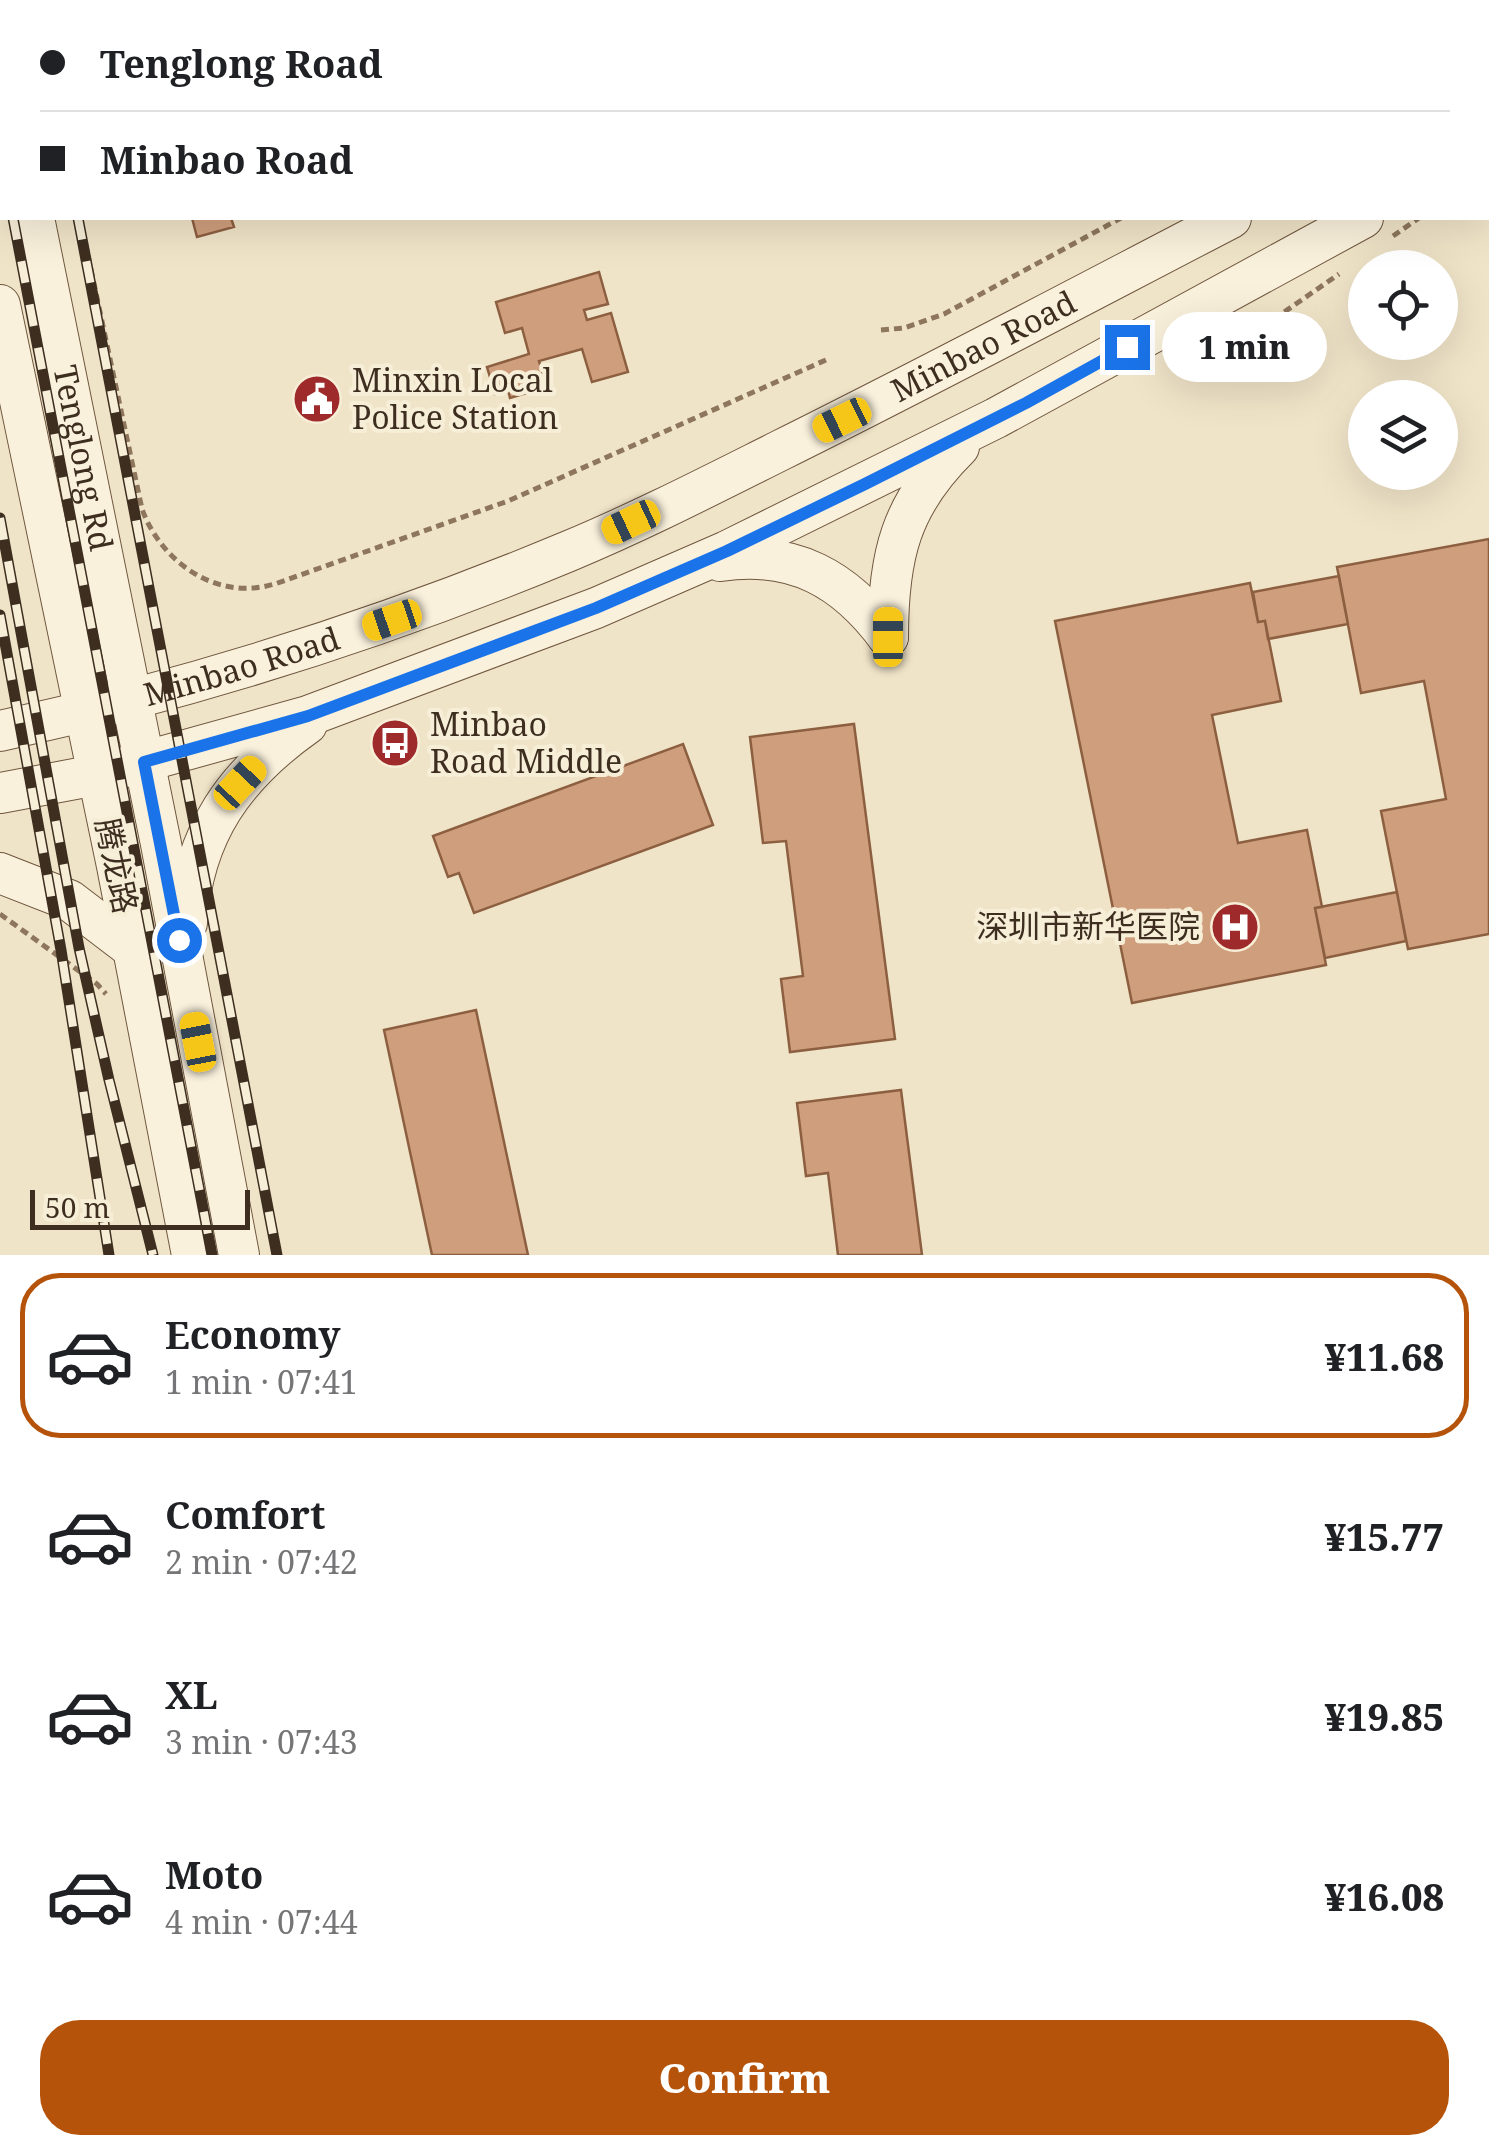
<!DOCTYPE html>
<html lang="en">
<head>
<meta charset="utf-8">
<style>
  :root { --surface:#fff; --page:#f6f6f6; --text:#202124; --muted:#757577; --line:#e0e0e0; --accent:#b45309 }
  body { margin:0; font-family:"Noto Serif","Noto Sans SC",serif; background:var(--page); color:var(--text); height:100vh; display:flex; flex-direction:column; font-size:38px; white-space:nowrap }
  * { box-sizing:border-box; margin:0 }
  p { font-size:32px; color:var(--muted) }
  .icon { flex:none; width:55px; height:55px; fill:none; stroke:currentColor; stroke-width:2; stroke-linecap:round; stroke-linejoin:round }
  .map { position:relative; height:1255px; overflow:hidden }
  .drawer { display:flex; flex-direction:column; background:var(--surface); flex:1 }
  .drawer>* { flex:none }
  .banner { position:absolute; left:0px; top:0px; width:1490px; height:220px; box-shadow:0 10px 40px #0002; display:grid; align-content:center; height:220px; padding:0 40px; background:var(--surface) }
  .buttons { position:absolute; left:1348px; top:250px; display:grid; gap:20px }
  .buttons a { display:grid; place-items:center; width:110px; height:110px; border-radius:50%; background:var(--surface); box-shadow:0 10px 40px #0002; font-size:50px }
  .scale { position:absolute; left:30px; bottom:25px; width:220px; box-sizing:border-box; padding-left:10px; border:5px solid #3d2e20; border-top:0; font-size:28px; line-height:35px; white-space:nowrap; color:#3d2e20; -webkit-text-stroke:8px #f7eed8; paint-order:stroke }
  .end { position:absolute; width:45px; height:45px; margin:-22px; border:12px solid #1a73e8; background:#fff; box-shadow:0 0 0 5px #fff }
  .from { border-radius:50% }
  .bubble { position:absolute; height:70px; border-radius:35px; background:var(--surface); box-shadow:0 10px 40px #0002; font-size:32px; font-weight:800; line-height:70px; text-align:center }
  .car { position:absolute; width:30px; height:60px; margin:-30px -15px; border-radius:12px; box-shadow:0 0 8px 2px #0007; background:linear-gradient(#f5c518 24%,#345 0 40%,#f5c518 0 76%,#345 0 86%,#f5c518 0) }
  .banner b { display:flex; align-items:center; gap:35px; height:95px; font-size:38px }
  .banner b+b { border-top:2px solid var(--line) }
  .banner i { width:25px; height:25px; background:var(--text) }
  ul { padding:18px 0 0; list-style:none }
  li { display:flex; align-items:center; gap:30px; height:165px; margin:0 20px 15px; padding:0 20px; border:5px solid transparent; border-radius:40px }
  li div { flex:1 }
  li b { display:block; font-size:38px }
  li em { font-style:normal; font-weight:800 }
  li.on { border-color:var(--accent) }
  li>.icon { width:90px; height:90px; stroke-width:1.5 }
  .primary-button { display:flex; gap:20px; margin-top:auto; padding:20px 40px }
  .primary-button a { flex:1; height:115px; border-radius:40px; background:var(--accent); color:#fff; font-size:40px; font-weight:800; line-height:115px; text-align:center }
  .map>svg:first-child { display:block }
  .building { fill:#cf9f7d; stroke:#8d5f41; stroke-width:2.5 }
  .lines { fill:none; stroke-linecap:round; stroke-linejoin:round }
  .street-casing { stroke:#8d765c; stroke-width:32 }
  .secondary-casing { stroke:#6f573f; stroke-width:42 }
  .primary-casing { stroke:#5b4430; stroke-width:48 }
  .path { stroke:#8d765c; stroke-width:5; stroke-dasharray:8 5; stroke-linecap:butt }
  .street { stroke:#faf1dc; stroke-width:30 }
  .secondary { stroke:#faf1dc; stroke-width:40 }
  .primary { stroke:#f3d9a0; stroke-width:45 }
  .rail-casing { stroke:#3d2e20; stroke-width:11 }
  .rail { stroke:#f7eed8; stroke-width:8; stroke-dasharray:22; stroke-linecap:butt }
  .route { stroke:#1a73e8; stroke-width:12 }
  .labels { text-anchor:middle; stroke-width:8; stroke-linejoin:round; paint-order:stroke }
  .street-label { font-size:32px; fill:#3d2e20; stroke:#f7eed8 }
  .poi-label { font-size:32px; fill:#3d2e20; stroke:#f7eed8; text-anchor:start }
</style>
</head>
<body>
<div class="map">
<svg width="1489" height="1255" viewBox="0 0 1489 1255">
  <rect width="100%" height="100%" fill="#f0e4c8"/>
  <path class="building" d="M192 218H231L234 227 197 237Z
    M599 272 608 304 584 310 587 320 611 313 628 372 592 382 582 349 539 361 547 387 510 398 508 390 495 394 487 367 529 354 522 328 505 333 496 302Z
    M1489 539V934L1408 949 1381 811 1446 799 1424 681 1361 693 1337 567Z
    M1339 576 1348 624 1268 639 1265 621 1258 622 1253 592Z
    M1250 583 1258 622 1265 621 1281 701 1212 715 1238 843 1307 830 1322 907 1315 908 1326 965 1132 1003 1055 621Z
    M854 724 895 1039 790 1052 781 979 803 976 786 841 763 843 750 737Z
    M683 744 713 825 474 913 459 873 448 877 433 836Z
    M1397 892 1406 941 1325 958 1315 908Z
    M476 1010 528 1255H432L384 1030Z
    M901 1090 922 1255H838L828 1173 806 1176 797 1103Z"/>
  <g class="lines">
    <g class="street-casing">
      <path id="street" d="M1159 0 1166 2"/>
    </g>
    <g class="secondary-casing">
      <g id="secondary">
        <path d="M0 48 2 60"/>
        <path id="s1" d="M34 218 161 844 239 1255"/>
        <path d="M0 305 117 866 192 1255"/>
        <path d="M720 561C794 550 845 579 888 637"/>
        <path d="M888 637C888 557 900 505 959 447"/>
        <path id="s2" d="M0 731C196 688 384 628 569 551 641 521 711 485 781 450 932 375 1081 296 1231 218"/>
        <path d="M0 793 96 775 308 716 596 608 727 551 996 418 1363 218"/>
        <path d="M0 873 69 900 132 948"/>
        <path d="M187 923C193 833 235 775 307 724"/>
      </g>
    </g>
    <g class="primary-casing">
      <path id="primary" d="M1488 68 1489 66
        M1488 169H1489"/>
    </g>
    <path class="path" d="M50 0V2
      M1488 13 1489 10
      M80 218 142 509C158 554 202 591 251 588 259 588 267 586 275 584L508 501 828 359
      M1393 236 1419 218
      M881 330 904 328 944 314 1121 218
      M1231 349 1339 274
      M0 914 97 984 106 994"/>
    <use href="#street" class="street"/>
    <use href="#secondary" class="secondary"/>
    <use href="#primary" class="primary"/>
    <g class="rail-casing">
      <path id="rail" d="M41 0V2
        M0 135 2 152
        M13 218 212 1255
        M78 218 277 1255
        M0 518 79 948 109 1080 153 1255
        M0 615 61 950 109 1255"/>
    </g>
    <use href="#rail" class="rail"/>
  </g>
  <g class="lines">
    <path class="route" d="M179 940 144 762 308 716 596 608 727 551 865 484 1026 403 1127 347"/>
  </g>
  <defs>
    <g id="civic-disc" transform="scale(2.5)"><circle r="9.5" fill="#9e2a2b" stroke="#f7eed8"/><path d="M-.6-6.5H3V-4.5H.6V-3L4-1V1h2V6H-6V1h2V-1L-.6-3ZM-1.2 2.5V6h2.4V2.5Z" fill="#fff"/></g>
    <g id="bus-disc" transform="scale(2.5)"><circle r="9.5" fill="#9e2a2b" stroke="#f7eed8"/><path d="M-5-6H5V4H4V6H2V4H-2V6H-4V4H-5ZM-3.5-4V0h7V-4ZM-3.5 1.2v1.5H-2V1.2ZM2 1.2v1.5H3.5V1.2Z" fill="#fff"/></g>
    <g id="hospital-disc" transform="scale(2.5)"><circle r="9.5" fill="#9e2a2b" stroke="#f7eed8"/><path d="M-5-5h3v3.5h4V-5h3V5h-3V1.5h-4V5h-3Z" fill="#fff"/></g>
  </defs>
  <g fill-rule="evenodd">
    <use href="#civic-disc" x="317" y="399"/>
    <use href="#bus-disc" x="395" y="743"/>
    <use href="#hospital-disc" x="1235" y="927"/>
  </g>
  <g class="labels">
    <g class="street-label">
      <text dy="11" stroke="none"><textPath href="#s2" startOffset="1060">Minbao Road</textPath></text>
      <text dy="11" stroke="none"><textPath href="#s1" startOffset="245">Tenglong Rd</textPath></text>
      <text dy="11" stroke="none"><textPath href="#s2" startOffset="250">Minbao Road</textPath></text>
      <text transform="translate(116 866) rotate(78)" y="11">腾龙路</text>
    </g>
    <g class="poi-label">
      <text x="352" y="392">Minxin Local<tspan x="352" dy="37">Police Station</tspan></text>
      <text x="430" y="736">Minbao<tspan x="430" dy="37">Road Middle</tspan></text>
      <text x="1200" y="938" text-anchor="end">深圳市新华医院</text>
    </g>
  </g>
</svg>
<div class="buttons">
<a><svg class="icon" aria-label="locate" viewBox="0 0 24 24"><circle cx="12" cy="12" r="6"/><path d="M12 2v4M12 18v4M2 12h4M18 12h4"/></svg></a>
<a><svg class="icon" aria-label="layers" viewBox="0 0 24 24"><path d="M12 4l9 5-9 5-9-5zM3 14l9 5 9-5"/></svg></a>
</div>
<div class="scale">50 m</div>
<i class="end from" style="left:179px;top:940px"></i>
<i class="end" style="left:1127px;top:347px"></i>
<div class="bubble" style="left:1162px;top:312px;width:165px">1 min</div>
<i class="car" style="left:842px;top:420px;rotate:244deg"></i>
<i class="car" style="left:631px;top:522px;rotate:245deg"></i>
<i class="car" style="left:392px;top:620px;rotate:251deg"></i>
<i class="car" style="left:888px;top:637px;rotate:0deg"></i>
<i class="car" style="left:240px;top:783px;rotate:43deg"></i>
<i class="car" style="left:198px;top:1042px;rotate:349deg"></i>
<div class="banner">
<b><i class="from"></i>Tenglong Road</b>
<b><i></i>Minbao Road</b>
</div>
</div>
<section class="drawer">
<ul>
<li class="on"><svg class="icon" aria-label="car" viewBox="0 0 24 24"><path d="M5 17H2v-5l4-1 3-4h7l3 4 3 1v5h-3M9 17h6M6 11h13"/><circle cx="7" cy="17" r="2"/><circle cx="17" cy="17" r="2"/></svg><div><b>Economy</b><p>1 min · 07:41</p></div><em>¥11.68</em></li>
<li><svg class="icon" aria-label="car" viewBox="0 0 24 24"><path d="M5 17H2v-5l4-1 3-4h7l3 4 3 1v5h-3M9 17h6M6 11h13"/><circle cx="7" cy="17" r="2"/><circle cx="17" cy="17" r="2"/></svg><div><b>Comfort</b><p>2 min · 07:42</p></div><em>¥15.77</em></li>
<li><svg class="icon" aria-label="car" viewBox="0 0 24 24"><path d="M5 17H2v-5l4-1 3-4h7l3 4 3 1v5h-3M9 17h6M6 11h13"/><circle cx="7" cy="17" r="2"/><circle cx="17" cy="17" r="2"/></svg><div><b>XL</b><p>3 min · 07:43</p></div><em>¥19.85</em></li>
<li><svg class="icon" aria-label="car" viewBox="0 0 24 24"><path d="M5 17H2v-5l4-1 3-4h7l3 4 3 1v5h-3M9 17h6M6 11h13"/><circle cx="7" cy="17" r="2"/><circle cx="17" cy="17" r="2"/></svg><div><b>Moto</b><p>4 min · 07:44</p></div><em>¥16.08</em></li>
</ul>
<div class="primary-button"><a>Confirm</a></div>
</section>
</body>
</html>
